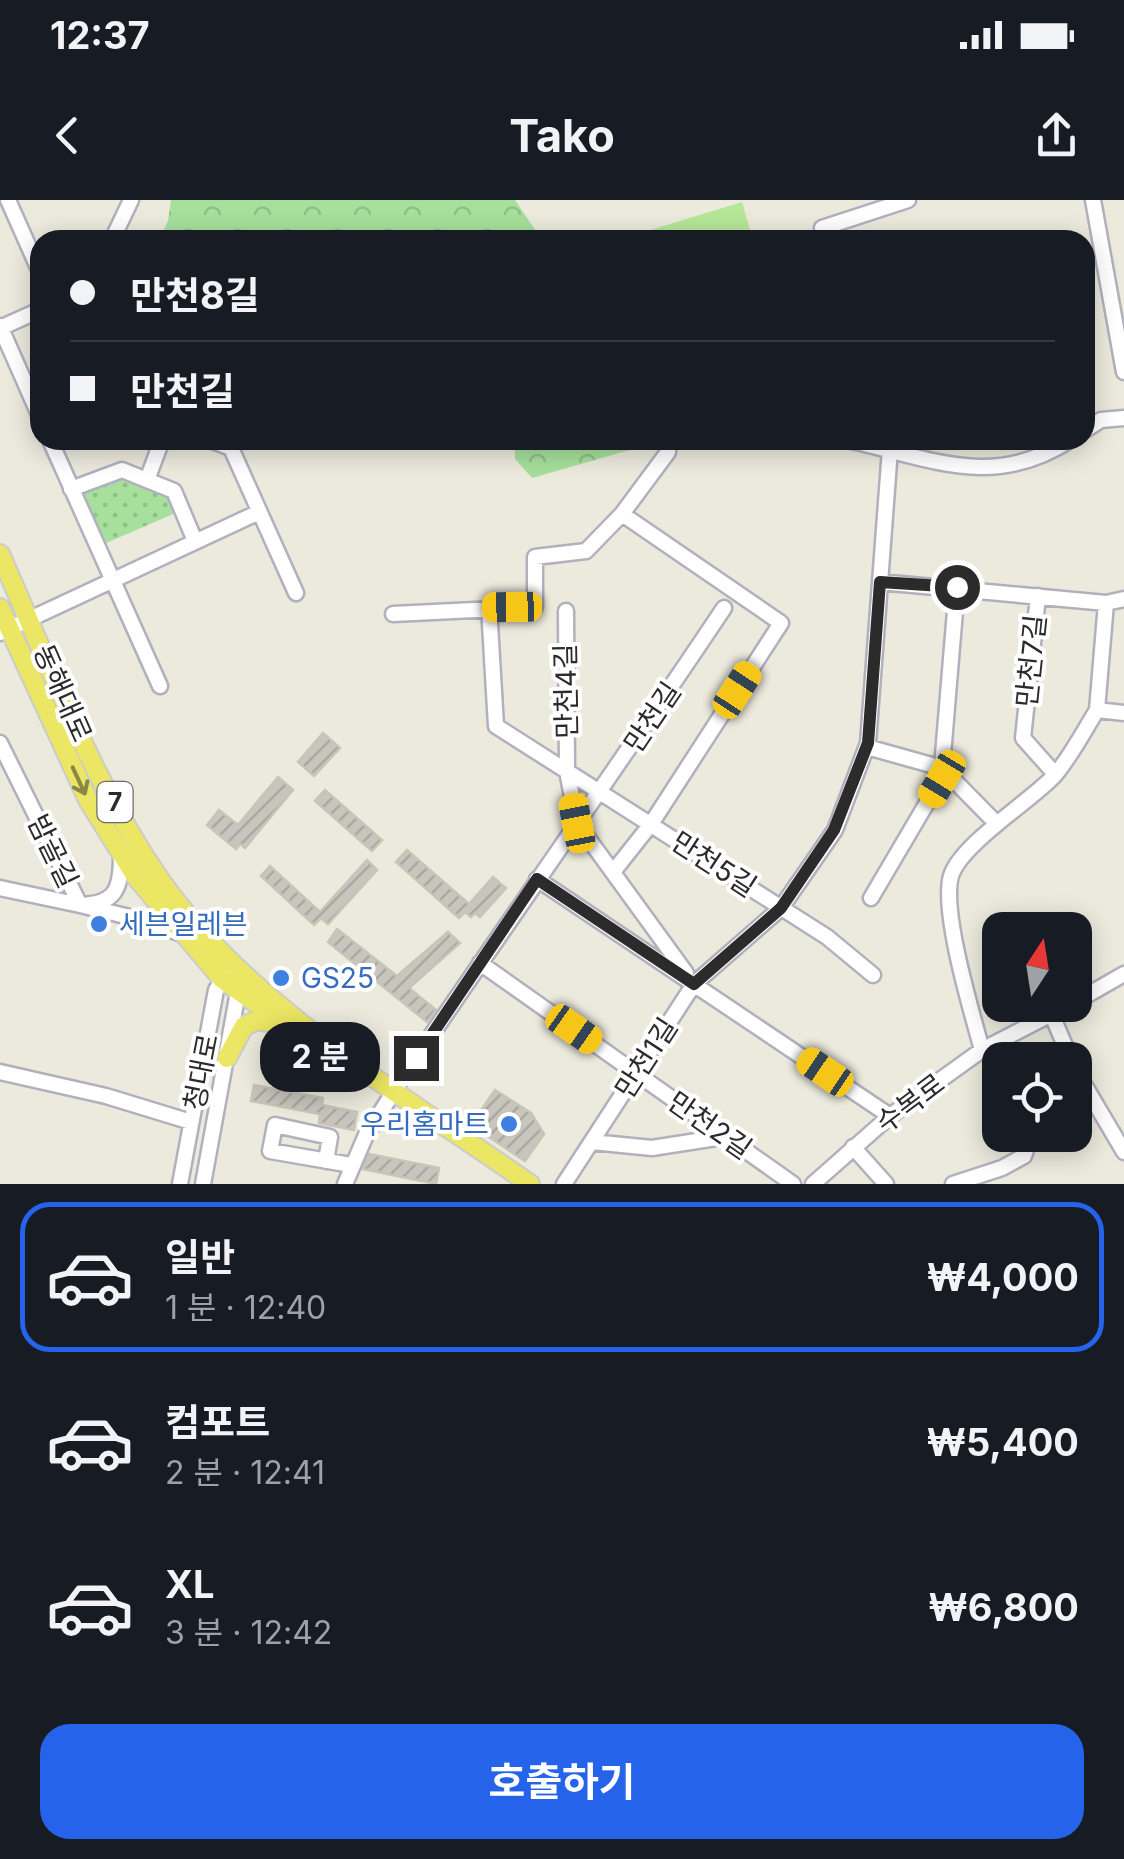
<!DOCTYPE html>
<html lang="ko">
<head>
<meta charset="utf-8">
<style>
  :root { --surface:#171b24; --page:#242831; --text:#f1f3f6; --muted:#9ea1a6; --line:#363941; --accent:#2563eb }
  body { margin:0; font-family:Inter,"Noto Sans KR",sans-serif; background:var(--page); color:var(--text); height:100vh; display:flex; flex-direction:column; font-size:38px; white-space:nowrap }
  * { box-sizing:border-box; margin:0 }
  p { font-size:32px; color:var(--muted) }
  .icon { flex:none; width:55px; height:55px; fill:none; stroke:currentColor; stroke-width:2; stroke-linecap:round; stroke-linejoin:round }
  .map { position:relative; height:984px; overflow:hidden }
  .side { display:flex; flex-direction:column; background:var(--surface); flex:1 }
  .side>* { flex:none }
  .banner { position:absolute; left:30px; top:30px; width:1065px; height:220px; border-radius:30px; box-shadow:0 5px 25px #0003; display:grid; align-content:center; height:220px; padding:0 40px; background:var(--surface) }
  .needle { width:65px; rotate:12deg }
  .controls { position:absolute; left:982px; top:712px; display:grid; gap:20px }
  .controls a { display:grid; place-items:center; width:110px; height:110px; border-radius:20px; background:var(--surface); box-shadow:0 5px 25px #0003; font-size:50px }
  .end { position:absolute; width:45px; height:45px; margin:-22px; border:12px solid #2b2b2b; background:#fff; box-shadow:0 0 0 5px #fff }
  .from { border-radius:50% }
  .bubble { position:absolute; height:70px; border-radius:30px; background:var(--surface); box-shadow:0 5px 25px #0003; font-size:32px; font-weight:700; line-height:70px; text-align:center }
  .car { position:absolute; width:30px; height:60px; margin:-30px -15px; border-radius:12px; box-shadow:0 0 8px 2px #0007; background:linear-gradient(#f5c518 24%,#345 0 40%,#f5c518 0 76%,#345 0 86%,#f5c518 0) }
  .banner b { display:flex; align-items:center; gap:35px; height:95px; font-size:38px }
  .banner b+b { border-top:2px solid var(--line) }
  .banner i { width:25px; height:25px; background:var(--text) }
  ul { padding:18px 0 0; list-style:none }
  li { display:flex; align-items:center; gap:30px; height:150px; margin:0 20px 15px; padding:0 20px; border:5px solid transparent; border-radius:30px }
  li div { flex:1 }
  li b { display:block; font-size:38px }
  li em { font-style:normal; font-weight:700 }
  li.selected { border-color:var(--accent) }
  li>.icon { width:90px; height:90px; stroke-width:1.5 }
  .button { display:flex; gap:20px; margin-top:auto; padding:20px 40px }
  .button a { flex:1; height:115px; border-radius:30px; background:var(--accent); color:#fff; font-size:40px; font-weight:700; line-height:115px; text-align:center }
  .status { display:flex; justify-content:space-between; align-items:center; height:70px; padding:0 50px; background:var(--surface); direction:ltr }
  .status svg { height:28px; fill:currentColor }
  header { display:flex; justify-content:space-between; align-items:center; height:130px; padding:0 40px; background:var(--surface); font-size:45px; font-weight:700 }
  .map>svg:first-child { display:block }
  .green { fill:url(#green-dots) }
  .forest { fill:url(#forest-crowns) }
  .pitch { fill:#b6e798 }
  .building { fill:url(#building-hatch); stroke:#c7c5b7; stroke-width:2.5 }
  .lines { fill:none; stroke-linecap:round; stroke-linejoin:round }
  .minor-casing { stroke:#b1b1be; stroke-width:19 }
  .major-casing { stroke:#ccc; stroke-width:22 }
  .minor { stroke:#fff; stroke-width:14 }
  .major { stroke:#ebe663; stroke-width:18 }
  .oneway { stroke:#8b8847 }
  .route { stroke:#2b2b2b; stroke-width:12 }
  .shop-dot { fill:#3f7fe0; stroke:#fff; stroke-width:4 }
  .labels { text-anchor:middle; stroke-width:8; stroke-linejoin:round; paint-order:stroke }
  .shield { fill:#fff; stroke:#6b6b6b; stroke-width:2.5 }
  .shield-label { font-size:25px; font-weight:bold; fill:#2b2b2b }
  .street-label { font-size:28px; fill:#2b2b2b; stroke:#fff }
  .shop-label { font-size:28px; fill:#366cbe; stroke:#fff; text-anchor:start }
</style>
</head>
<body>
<div class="status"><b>12:37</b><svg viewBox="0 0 49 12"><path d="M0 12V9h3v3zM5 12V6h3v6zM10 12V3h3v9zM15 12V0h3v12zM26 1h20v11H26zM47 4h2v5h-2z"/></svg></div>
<header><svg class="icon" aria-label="back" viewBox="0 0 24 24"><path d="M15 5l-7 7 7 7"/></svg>Tako<svg class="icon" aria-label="share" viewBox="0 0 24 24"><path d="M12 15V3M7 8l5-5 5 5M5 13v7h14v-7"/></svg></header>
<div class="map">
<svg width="1124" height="984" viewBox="0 0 1124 984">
  <defs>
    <pattern id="green-dots" width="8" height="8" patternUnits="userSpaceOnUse" patternTransform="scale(2.5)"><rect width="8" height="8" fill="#a6e09c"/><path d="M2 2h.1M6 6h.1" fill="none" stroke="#8fc087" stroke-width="1.8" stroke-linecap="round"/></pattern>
    <pattern id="forest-crowns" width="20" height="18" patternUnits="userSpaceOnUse" patternTransform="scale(2.5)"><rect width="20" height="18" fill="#a6e09c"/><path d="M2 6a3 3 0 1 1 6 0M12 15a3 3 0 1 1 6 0" fill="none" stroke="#8fc087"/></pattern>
    <pattern id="building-hatch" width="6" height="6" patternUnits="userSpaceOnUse" patternTransform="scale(2.5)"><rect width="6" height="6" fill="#c8c5bd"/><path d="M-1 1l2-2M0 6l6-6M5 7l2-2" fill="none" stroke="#aca9a3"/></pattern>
  </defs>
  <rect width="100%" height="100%" fill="#ece9dd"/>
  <path class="green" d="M125 277 172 296 180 311 104 344 84 298 86 291Z"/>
  <path class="forest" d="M171 0H515L542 40H159L168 21Z
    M515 240H631L633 249 532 278 515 259Z"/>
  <path class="pitch" d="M742 2 753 40H653L650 30Z"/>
  <path class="building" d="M323 533 340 548 314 576 298 562Z
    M278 577 293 590 245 648 240 644 236 649 207 625 219 610 238 625Z
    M325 590 382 640 372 651 315 601Z
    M407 650 469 704 493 677 506 688 480 717 475 713 471 717 465 712 459 718 396 662Z
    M367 660 377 670 328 724 321 718 314 725 261 676 270 666 320 712Z
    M337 729 397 776 448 732 460 743 409 788 436 810 427 822 328 742Z
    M254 885 323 898 322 905 357 912 354 930 319 923 320 914 251 901Z
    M495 890 531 913 544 934 525 961 471 925Z
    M369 954 439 968 436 984 363 969Z"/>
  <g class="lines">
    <g class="minor-casing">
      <path id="minor" d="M8 0 40 72
        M1093 0 1124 172
        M112 40 131 0
        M828 40 822 28 908 0
        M0 126 40 217
        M0 128 40 110
        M1085 230 1101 220 1124 218
        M50 240 160 486
        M210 240 231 248 296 393
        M847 240C928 257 991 291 1070 240
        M147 280 162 240
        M71 289 122 270 174 291 195 341
        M880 382 1106 403 1124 399
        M1038 396 1023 538 1055 574
        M489 407 496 526 827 737 873 775
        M566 411 567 571 577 623 686 773
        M393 414 535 407V357L586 351 622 314 668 252V240
        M0 433 259 312
        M1097 510 1106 403
        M0 543 80 705
        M867 547 942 568 997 624
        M121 655C121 689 116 704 80 705L150 722 181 734
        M613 672 651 624 781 423 622 314
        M537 679 890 916
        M0 688 80 705
        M871 698 941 579 957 387
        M480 763 793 984
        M1075 802 1124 774
        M1052 815 1071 860
        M982 850C972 813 941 711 951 676 961 644 1031 601 1055 575 1071 556 1084 531 1097 510L1124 513
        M1075 869 1124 952
        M0 872 106 896 191 922
        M395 889C503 728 616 570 724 408
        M592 942 652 948 729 936
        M853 947 886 984
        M326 961 330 937 275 925 270 951 351 965
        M180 984 216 790 227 773
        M203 984 238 792 243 785
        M345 984 366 935 391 896
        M564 984 694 784 781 708 835 630 868 543 890 249 900 240
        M813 984 890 916 982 850 1069 805
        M953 984 1002 968 1024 956 1031 935"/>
    </g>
    <g class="major-casing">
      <path id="major" d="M0 354C49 464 92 582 161 681 249 807 406 897 530 984
        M0 408 88 600 136 677 222 779 295 831
        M227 858 244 826 258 820 280 825"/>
    </g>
    <use href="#minor" class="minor"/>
    <use href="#major" class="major"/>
  </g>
  <defs><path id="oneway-shaft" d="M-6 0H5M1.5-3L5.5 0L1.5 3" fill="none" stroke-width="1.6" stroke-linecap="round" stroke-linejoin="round" transform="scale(2.5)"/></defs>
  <use class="oneway" href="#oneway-shaft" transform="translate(79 581) rotate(65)"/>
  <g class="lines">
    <path class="route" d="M416 858 537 679 694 784 781 708 834 630 868 543 880 382 957 387"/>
  </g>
  <g class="shop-dot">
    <circle cx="99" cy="724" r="10"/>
    <circle cx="281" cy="778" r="10"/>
    <circle cx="509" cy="924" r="10"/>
  </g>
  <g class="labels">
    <rect class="shield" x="97.5" y="582" width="35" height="40" rx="8"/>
    <g class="shield-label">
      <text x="115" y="611">7</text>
    </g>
    <g class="street-label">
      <text transform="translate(1031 461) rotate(-84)" y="10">만천7길</text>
      <text transform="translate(566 491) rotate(-91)" y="10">만천4길</text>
      <text transform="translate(63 493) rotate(66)" y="10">동해대로</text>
      <text transform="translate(652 517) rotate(-56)" y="10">만천길</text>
      <text transform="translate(53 651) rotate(64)" y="10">밤골길</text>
      <text transform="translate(714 664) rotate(33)" y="10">만천5길</text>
      <text transform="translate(646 858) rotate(-57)" y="10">만천1길</text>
      <text transform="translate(201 872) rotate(-79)" y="10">청대로</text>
      <text transform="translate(910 903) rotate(-37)" y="10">수복로</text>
      <text transform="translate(710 925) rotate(35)" y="10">만천2길</text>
    </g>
    <g class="shop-label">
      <text x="119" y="734">세븐일레븐</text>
      <text x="301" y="788">GS25</text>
      <text x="489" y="934" text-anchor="end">우리홈마트</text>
    </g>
  </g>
</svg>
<div class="controls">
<a><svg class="needle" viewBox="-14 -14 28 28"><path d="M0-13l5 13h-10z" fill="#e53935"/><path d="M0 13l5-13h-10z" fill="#9ea1a6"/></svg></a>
<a><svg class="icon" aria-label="locate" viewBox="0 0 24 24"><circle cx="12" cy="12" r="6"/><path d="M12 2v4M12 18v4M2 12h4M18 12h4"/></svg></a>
</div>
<i class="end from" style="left:957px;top:387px"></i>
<i class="end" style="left:416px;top:858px"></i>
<div class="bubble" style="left:260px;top:822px;width:120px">2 분</div>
<i class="car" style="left:512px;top:407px;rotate:269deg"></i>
<i class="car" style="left:737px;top:490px;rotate:33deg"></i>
<i class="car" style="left:942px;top:579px;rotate:211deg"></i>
<i class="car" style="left:577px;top:623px;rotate:349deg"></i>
<i class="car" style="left:574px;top:829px;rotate:125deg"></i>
<i class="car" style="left:825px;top:872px;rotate:304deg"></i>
<div class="banner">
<b><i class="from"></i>만천8길</b>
<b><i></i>만천길</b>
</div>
</div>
<section class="side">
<ul>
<li class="selected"><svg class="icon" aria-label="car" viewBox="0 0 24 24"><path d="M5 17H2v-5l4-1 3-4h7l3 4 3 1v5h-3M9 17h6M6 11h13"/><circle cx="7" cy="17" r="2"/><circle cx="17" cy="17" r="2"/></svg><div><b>일반</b><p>1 분 · 12:40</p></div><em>₩4,000</em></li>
<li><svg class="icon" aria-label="car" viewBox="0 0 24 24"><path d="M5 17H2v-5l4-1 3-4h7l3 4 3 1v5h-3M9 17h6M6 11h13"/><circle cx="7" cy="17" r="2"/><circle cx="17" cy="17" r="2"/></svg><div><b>컴포트</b><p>2 분 · 12:41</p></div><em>₩5,400</em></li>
<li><svg class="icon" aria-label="car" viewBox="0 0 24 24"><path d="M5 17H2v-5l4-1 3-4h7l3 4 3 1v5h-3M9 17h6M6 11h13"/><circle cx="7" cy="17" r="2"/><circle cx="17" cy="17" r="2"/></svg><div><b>XL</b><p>3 분 · 12:42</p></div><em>₩6,800</em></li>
</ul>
<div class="button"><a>호출하기</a></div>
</section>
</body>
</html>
